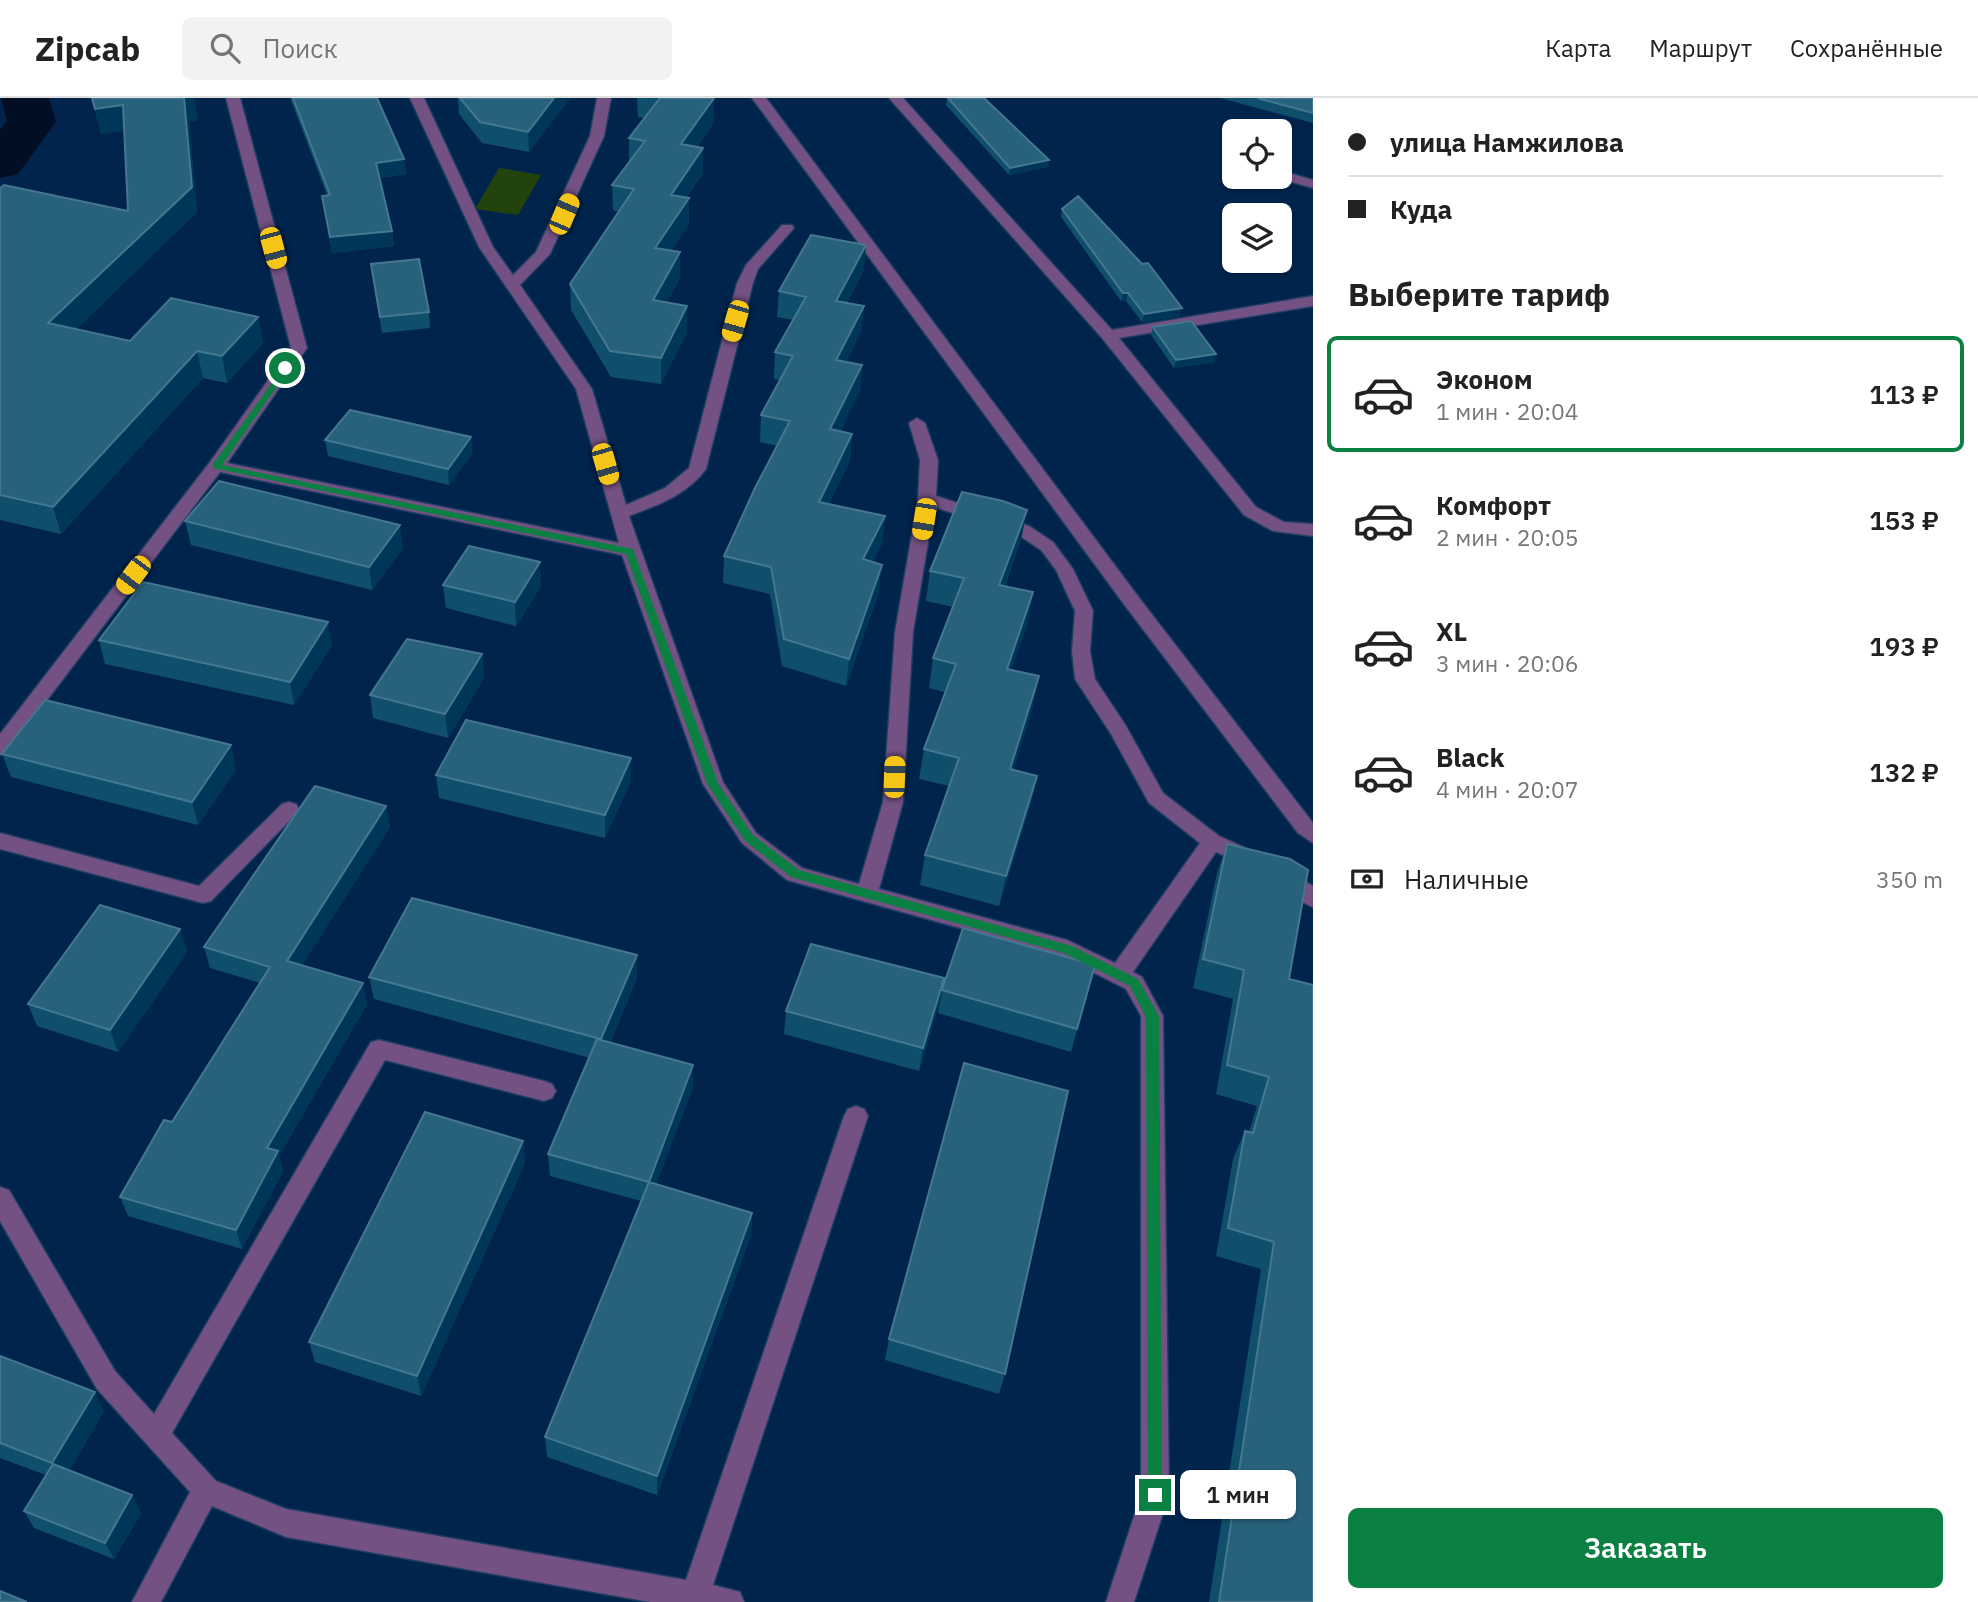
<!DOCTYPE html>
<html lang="ru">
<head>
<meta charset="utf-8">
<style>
  :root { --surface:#fff; --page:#f2f2f2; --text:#222; --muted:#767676; --line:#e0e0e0; --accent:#0b8043 }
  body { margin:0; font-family:"IBM Plex Sans",sans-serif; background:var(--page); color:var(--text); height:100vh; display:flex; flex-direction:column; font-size:26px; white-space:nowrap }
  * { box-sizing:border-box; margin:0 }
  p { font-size:23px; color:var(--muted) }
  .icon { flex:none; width:38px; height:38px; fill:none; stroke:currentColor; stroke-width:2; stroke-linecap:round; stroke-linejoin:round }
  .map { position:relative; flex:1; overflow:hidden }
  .sheet { display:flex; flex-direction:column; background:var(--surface); width:665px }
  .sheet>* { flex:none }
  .guide { display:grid; align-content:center; height:154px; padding:0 35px; background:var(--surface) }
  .tools { position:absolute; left:1222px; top:21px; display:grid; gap:14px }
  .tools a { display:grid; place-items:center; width:70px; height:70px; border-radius:10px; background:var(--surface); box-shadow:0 2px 5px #0004; font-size:35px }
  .end { position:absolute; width:32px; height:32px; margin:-16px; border:9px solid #0b8043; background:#fff; box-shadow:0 0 0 4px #fff }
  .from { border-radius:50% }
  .bubble { position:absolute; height:49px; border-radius:10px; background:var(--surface); box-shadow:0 2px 5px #0004; font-size:23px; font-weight:600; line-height:49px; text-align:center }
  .car { position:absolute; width:21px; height:42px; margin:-21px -10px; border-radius:9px; box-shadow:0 0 5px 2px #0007; background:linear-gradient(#f5c518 24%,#345 0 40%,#f5c518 0 76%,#345 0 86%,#f5c518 0) }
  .guide b { display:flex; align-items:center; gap:24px; height:66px; font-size:26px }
  .guide b+b { border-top:2px solid var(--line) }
  .guide i { width:18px; height:18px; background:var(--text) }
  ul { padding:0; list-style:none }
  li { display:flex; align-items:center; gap:21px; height:116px; margin:0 14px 10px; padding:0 21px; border:4px solid transparent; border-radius:10px }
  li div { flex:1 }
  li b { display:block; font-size:26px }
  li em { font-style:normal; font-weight:600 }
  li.on { border-color:var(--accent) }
  li>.icon { width:63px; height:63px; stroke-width:1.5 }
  h2 { padding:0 35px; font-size:32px; line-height:84px }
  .pay { display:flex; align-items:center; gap:18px; height:77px; padding:0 35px; font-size:26px }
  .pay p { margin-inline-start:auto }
  .primary-button { display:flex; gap:14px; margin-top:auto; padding:14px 35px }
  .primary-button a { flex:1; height:80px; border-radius:10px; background:var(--accent); color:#fff; font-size:28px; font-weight:600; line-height:80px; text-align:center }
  header { display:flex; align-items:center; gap:42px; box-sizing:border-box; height:98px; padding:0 35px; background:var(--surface); border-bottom:2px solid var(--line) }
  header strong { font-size:33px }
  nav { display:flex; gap:38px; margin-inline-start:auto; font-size:24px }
  .search { width:490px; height:63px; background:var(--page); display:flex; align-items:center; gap:18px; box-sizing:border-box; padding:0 24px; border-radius:10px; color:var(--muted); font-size:26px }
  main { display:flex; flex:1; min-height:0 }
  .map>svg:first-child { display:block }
  .green { fill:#23430c }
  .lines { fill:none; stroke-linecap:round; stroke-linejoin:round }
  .river { fill:#010e24; fill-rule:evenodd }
  .minor-casing { stroke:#1d3d62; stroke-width:3 }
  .minor { fill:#735182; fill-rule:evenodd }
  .wall { fill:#104f6c }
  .shaded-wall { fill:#003759 }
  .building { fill:#27617c; stroke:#457790; stroke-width:2 }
  .route { fill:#0b8043 }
</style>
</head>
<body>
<header>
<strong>Zipcab</strong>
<div class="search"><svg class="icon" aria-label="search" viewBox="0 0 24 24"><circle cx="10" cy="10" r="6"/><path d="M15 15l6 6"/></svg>Поиск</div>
<nav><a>Карта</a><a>Маршрут</a><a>Сохранённые</a></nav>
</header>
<main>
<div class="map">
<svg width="1313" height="1504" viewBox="0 0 1313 1504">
  <rect width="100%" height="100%" fill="#01244d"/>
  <path class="green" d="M499 70 541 77 518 117 475 111Z"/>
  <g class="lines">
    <path class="river" d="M1 0H49L56 24 18 76 0 80V32L7 23Z"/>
    <g class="minor-casing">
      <path id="minor" d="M226 0H240L307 250 227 365 619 445 576 291 479 149 410 0H424L493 149 513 177 536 154 590 38 597 0H611L604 38 550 156 520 187 592 291 626 407 665 390 689 370 737 185 746 167 782 127H792L794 130 758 171 753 185 706 371C687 397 658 407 629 418L723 684 756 735 802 770 859 786 883 704 895 534 918 401 920 362 909 325 917 320 925 325 938 362 936 398 1029 428 1053 444 1073 471 1093 513 1090 553 1095 581 1126 628 1163 695 1219 738 1259 756 1263 762 1259 768 1252 770 1216 754 1133 874 1142 879 1163 918 1169 1397 1134 1504H1106L1141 1397V918L1126 891 1061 858 787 782 742 745 703 686 622 457 220 374 7 655 0 657V636L210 364 291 250ZM934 409 1017 436 1041 452 1056 472 1075 513 1072 553 1075 581 1111 636 1149 705 1200 745 1115 865 1067 842 879 791 903 704 913 534Z
        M752 0H766L1140 501 1313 725V745L1298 735 1126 509Z
        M889 0H903L1112 232 1313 198V208L1119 240 1256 409 1284 424 1313 426V438L1273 433 1244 417 1102 240Z
        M1279 72 1313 82V90L1274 79H1279Z
        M289 704 296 706 299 711 296 716 211 803 203 805 0 751V735L199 788 282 706Z
        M1280 769 1313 788V809C1304 806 1274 785 1269 777L1272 771Z
        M379 942 544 983 552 986 556 993 552 1000 544 1003 385 962 172 1335 216 1383 286 1411 686 1482 844 1018 848 1011 856 1008 864 1011 868 1018 713 1487 740 1494 744 1504H650L286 1439 212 1408 161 1504H132L190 1394 97 1291 0 1123V1089L9 1092 115 1273 154 1316 371 944Z"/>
    </g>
    <use href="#minor" class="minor"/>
  </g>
  <path class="wall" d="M92 0 198 22 189 23 197 114 76 231 130 243 258 219 263 245 227 285 203 280 61 436 0 422V90L128 113 124 32 101 36Z
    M290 0H377L404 61 406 76 380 80 392 133 394 148 332 155 322 98 327 97Z
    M458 0H570L529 54 482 45 459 16Z
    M637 0H714V24L697 49 703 75 686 100 689 126 671 152 680 154V180L667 204 687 208V234L661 286 611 279 571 212 570 186 619 114 613 112 612 87 629 64V40L644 20 638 19Z
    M947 0H984L1049 62 1048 69 1009 77 946 7Z
    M1220 0H1313V25Z
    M1062 111 1180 218 1142 224 1126 203H1121L1061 119Z
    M864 172 847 205 864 208 861 234 846 264 862 267 860 293 840 333 852 336 850 362 829 406 885 418 882 445 872 464 879 494 846 588 782 568 770 496 723 485 724 458 777 348 760 344 761 317 780 282 774 281 775 254 793 222 777 219 779 193Z
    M373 181 429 214 430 230 382 235Z
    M1153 229 1216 256 1214 264 1174 270 1151 237Z
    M471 339 472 355 449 387 328 358 325 342Z
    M1027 412 1021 442 1005 488 1028 524 1011 572 1033 608 1013 672 1037 678 1030 708 999 808 920 787 925 757 949 688 919 681 924 651 945 594 929 590 933 560 953 509 926 503 930 473Z
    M185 423 403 450 372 492 191 447Z
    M443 487 541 488 516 528 446 510Z
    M99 542 332 547 294 607 105 566Z
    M482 556 484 580 448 640 373 620 370 597Z
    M2 656 236 671 198 727 11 679Z
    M631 660V683L605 740 439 700 436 677Z
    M386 708 390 729 302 867 367 906 279 1058 283 1073 242 1151 128 1118 120 1099 172 1024 260 885 210 870 204 849Z
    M1227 746 1289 881 1313 1504H1209L1261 1171 1216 1158 1233 1061 1245 1033 1249 1034 1257 1008 1216 996 1233 901 1193 890 1217 775Z
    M180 831 187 854 118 954 37 928 28 906Z
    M1095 867 1071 954 938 915 942 892Z
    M369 879 637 880 610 945 693 989 656 1086 752 1115 751 1137 657 1397 547 1359 545 1339 641 1103 550 1078 548 1056 590 960 374 901Z
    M944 880 940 903 919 973 784 936 786 913Z
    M523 1043 525 1065 421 1298 315 1264 309 1244Z
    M889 1241 1005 1276 999 1296 885 1262Z
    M0 1258 104 1313 69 1373 141 1415 114 1461 34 1430 24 1413 46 1377 0 1360Z"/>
  <path class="shaded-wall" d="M184 0H194L198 22 189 23 197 114 55 252 48 225 192 89Z
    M554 0H570L529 54 528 34Z
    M714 0V24L681 71V46Z
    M123 7 129 32 101 36 95 11Z
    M703 50V75L670 122 671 97Z
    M404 61 406 76 378 80 376 65Z
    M1049 62 1048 69 1009 77 1010 70Z
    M689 100V126L655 176V150Z
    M392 133 394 148 332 155 330 139Z
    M866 147 864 172 834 229 836 203Z
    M680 154V180L654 228 653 202Z
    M1123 195H1128L1126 203H1121Z
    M687 208V234L661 286V260Z
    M864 208 861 234 834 288 836 262Z
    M1182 210 1180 218 1142 224 1144 216Z
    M258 219 263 245 227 285 222 258Z
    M197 253 203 280 61 436 53 409Z
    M1216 256 1214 264 1174 270 1176 262Z
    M862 267 860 293 828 358 830 331Z
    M852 336 850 362 817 431 819 404Z
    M471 339 472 355 449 387 448 371Z
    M1027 412 1021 442 994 517 999 487Z
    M885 418 882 445 861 488 863 461Z
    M400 427 403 450 372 492 369 469Z
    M540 464 541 488 516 528 515 504Z
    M882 467 879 494 846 588 849 561Z
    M1033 494 1028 524 1001 601 1007 571Z
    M328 524 332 547 294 607 290 584Z
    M482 556 484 580 448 640 445 616Z
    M1039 578 1033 608 1004 701 1010 671Z
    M231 647 236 671 198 727 192 704Z
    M631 660V683L605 740V717Z
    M1037 678 1030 708 999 808 1006 778Z
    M386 708 390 729 292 883 287 863Z
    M180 831 187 854 118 954 110 932Z
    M637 857V880L602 963 601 941Z
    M944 880 940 903 919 973 923 950Z
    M363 885 367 906 279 1058 283 1073 242 1151 236 1132 267 1050Z
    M693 967V989L649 1106V1084Z
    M523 1043 525 1065 421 1298 417 1278Z
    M752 1115 751 1137 657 1397V1378Z
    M95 1294 104 1313 63 1384 52 1365Z
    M132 1397 141 1415 114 1461 105 1445Z"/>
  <path class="building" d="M92 0H184L192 89 48 225 130 243 171 200 258 219 222 258 197 253 53 409 0 397V90L4 87 128 113 123 7 95 11Z
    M293 0H377L404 61 376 65 392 133 330 139 322 98 330 97Z
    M460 0H554L528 34 480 24Z
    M660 0H714L681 46 703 50 671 97 689 100 655 150 680 154 653 202 687 208 661 260 610 253 570 186 634 91 612 87 645 43 629 40Z
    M948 0H984L1049 62 1010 70Z
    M1257 0H1313V15Z
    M1078 98 1142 166 1148 165 1182 210 1144 216 1128 195H1123L1062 111Z
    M811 137 866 147 836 203 864 208 836 262 862 267 830 331 852 336 819 404 885 418 863 461 882 467 849 561 784 541 771 469 724 458 755 390 790 323 761 317 793 258 775 254 806 199 779 193Z
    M419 161 429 214 380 219 371 166Z
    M1191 223 1216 256 1176 262 1153 229Z
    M350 312 471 339 448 371 325 342Z
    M219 383 400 427 369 469 185 423Z
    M962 394 1003 403 1027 412 999 487 1033 494 1007 571 1039 578 1010 671 1037 678 1006 778 925 757 959 660 924 651 956 566 933 560 964 480 930 473Z
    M469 448 540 464 515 504 443 487Z
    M143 484 328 524 290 584 99 542Z
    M407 541 482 556 445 616 370 597Z
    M45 602 231 647 192 704 2 656Z
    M466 622 631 660 605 717 436 677Z
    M315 688 386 708 287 863 363 885 267 1050 278 1053 236 1132 120 1099 164 1022 172 1024 270 869 204 849Z
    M1227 746 1290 761 1308 772 1289 881 1313 887V1504H1219L1274 1144 1228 1130 1245 1033 1253 1035 1269 979 1227 967 1244 872 1203 861Z
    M412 800 637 857 601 941 369 879Z
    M100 807 180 831 110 932 28 906Z
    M963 830 1095 867 1077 931 942 892Z
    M811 846 944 880 923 950 786 913Z
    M597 941 693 967 649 1084 548 1056Z
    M964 965 1068 993 1005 1276 889 1241Z
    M425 1014 523 1043 417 1278 309 1244Z
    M649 1084 752 1115 657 1378 545 1339Z
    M0 1258 95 1294 52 1365 0 1345Z
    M53 1366 132 1397 105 1445 24 1413Z
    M0 1493 27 1504H0Z"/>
  <path class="route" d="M285 267 290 270 222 367 633 451 718 685 753 737 799 772 1072 848 1138 881 1159 918 1162 1397 1160 1403 1155 1405 1150 1403 1148 1397 1146 919 1130 888 1064 855 791 779 745 743 707 686 626 456 213 370V366Z"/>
</svg>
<div class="tools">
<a><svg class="icon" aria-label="locate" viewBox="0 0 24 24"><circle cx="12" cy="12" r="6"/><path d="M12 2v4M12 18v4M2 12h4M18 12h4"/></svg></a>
<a><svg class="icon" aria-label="layers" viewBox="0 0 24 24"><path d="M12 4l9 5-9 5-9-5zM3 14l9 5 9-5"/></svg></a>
</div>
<i class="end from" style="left:285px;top:270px"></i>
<i class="end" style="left:1155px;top:1397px"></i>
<div class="bubble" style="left:1180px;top:1372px;width:116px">1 мин</div>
<i class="car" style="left:564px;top:116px;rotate:23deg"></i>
<i class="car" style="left:273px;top:150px;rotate:165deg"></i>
<i class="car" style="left:735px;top:223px;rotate:196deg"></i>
<i class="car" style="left:605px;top:366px;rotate:164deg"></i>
<i class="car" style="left:924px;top:421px;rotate:189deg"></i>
<i class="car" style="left:133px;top:477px;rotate:217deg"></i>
<i class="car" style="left:894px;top:679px;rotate:2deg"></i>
</div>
<section class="sheet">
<div class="guide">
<b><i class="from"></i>улица Намжилова</b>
<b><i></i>Куда</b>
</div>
<h2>Выберите тариф</h2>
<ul>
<li class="on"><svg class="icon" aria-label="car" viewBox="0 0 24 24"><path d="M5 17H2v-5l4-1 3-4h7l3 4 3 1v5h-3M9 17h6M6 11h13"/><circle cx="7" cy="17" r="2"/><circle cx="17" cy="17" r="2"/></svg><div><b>Эконом</b><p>1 мин · 20:04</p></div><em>113 ₽</em></li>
<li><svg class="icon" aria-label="car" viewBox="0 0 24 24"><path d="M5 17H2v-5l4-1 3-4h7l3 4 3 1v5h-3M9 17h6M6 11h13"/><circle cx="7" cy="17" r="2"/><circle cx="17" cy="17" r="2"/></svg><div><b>Комфорт</b><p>2 мин · 20:05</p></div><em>153 ₽</em></li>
<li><svg class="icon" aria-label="car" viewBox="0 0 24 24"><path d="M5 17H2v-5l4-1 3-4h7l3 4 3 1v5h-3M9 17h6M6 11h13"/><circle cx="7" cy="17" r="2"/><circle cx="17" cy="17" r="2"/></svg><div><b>XL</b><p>3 мин · 20:06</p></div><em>193 ₽</em></li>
<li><svg class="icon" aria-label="car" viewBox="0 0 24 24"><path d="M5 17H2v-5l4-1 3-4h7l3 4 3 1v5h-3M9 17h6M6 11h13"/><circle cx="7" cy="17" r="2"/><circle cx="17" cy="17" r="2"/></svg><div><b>Black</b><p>4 мин · 20:07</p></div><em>132 ₽</em></li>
</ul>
<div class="pay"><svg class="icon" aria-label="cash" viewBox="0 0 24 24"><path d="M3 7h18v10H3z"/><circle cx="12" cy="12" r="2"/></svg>Наличные<p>350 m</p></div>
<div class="primary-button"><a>Заказать</a></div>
</section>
</main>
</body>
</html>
